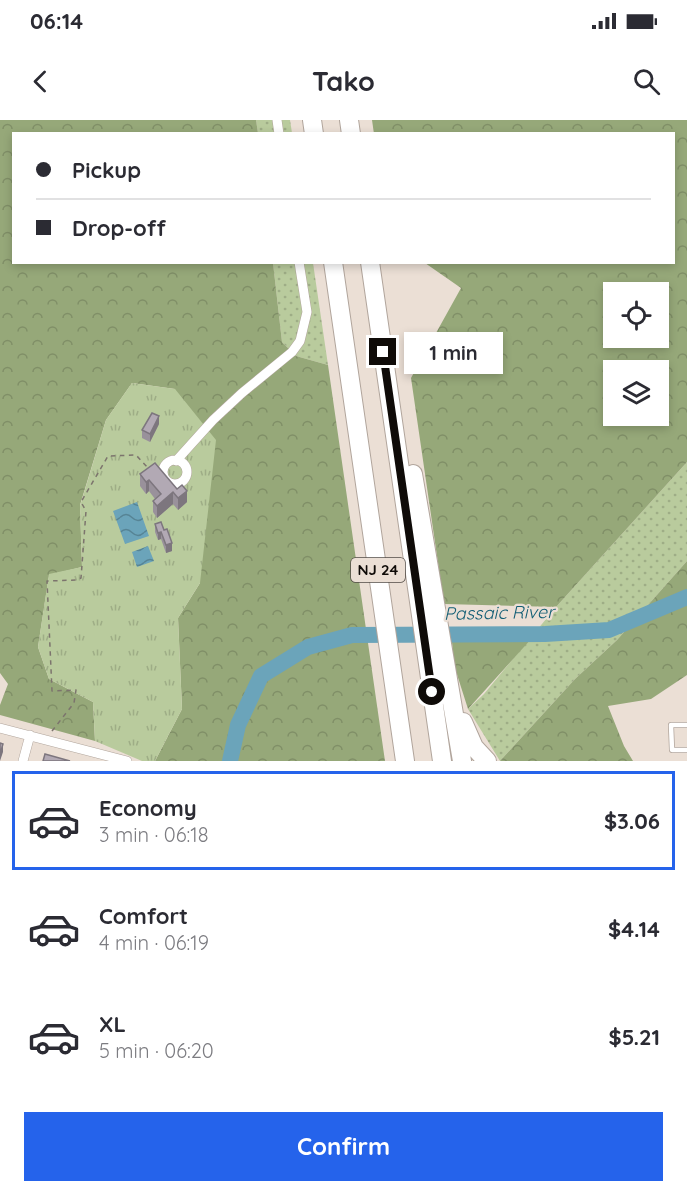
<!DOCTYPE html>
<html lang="en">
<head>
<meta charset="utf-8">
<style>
  :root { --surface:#fff; --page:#f7f7f7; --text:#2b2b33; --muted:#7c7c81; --line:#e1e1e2; --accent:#2563eb }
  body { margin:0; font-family:Quicksand,sans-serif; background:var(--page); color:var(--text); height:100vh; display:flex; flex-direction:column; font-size:22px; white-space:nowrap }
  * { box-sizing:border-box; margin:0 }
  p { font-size:20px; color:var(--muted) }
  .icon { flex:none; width:33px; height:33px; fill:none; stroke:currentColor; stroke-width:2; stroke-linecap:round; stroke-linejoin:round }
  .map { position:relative; height:641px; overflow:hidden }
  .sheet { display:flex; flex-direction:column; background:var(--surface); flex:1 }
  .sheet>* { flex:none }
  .banner { position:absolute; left:12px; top:12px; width:663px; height:132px; border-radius:0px; box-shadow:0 3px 9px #0003; display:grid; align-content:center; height:132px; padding:0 24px; background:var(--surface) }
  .buttons { position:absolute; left:603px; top:162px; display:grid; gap:12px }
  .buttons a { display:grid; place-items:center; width:66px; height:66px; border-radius:0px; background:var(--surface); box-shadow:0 3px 9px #0003; font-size:30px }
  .end { position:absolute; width:27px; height:27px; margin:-14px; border:8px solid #0f0b08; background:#fff; box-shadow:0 0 0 3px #fff }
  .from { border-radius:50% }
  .bubble { position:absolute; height:42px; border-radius:0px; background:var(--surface); box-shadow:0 3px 9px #0003; font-size:20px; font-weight:700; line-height:42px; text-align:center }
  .banner b { display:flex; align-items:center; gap:21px; height:57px; font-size:22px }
  .banner b+b { border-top:2px solid var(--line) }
  .banner i { width:15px; height:15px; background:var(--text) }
  ul { padding:10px 0 0; list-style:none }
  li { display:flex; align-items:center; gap:18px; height:99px; margin:0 12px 9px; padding:0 12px; border:3px solid transparent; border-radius:0px }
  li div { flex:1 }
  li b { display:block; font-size:22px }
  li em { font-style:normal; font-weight:700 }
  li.active { border-color:var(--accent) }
  li>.icon { width:54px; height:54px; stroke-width:1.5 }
  .button { display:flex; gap:12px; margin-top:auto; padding:12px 24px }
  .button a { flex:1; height:69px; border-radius:0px; background:var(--accent); color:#fff; font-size:24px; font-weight:700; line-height:69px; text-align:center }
  .status { display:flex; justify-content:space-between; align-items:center; height:42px; padding:0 30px; background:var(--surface); direction:ltr }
  .status svg { height:16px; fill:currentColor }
  header { display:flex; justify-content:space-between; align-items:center; height:78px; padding:0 24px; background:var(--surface); font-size:27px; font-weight:700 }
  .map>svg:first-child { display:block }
  .grass { fill:url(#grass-dots) }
  .forest { fill:url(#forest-crowns); fill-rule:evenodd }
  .park { fill:url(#park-tufts) }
  .water { fill:url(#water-waves) }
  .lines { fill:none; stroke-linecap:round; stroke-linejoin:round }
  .river { stroke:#6ba4ba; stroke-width:16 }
  .service-casing { stroke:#b1a59c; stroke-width:6 }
  .minor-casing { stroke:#b1a59c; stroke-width:10 }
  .motorway-casing { stroke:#b1a59c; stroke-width:20 }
  .path { stroke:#7c746d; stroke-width:1.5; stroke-dasharray:4.5 4.5; stroke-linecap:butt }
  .service { stroke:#fff; stroke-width:4.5 }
  .minor { stroke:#fff; stroke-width:9 }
  .motorway { stroke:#fff; stroke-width:18 }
  .wall { fill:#99919b }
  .shaded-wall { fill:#7d767e }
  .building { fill:#b2a9b4; stroke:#7d767e; stroke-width:1.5 }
  .route { stroke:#0f0b08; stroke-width:8 }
  .labels { text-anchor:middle; stroke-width:4.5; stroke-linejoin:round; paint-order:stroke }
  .shield { fill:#ebdfd5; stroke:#514b46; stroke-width:1.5 }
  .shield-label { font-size:15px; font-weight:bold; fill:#0f0b08 }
  .water-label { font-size:18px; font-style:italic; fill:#125e75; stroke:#ebdfd5 }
</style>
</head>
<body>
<div class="status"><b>06:14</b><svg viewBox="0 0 49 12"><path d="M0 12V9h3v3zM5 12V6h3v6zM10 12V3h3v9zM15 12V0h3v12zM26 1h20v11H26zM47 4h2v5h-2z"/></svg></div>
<header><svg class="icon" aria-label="back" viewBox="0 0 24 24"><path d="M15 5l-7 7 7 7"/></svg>Tako<svg class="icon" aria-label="search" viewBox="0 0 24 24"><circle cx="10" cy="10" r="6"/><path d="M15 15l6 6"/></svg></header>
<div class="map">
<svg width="687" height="641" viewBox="0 0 687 641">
  <defs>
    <pattern id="grass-dots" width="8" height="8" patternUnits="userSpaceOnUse" patternTransform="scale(1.5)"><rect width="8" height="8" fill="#b9cb9d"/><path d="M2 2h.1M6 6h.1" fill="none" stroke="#9ead86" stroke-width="1.8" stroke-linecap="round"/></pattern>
    <pattern id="forest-crowns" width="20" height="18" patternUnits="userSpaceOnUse" patternTransform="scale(1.5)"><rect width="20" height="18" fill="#96a879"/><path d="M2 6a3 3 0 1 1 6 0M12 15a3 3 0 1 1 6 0" fill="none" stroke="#808f67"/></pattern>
    <pattern id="park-tufts" width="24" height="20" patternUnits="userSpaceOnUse" patternTransform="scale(1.5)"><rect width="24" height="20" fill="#b9cb9d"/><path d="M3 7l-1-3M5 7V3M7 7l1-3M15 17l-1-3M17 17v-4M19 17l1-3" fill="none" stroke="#9ead86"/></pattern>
    <pattern id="water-waves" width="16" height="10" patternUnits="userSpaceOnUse" patternTransform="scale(1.5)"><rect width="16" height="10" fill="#6ba4ba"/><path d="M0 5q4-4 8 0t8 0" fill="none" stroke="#568495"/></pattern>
  </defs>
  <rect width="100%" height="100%" fill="#ebdfd5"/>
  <path class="grass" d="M256 0H290L292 13H258Z
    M273 143H313L328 245 296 236 282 222Z
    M687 342V441L617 520 575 559 500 641 468 589 484 574 556 487Z"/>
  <path class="forest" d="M0 0H256L258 13 14 14V142L273 143 282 222 296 236 328 245 385 641H155L182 589 178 498 200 463 175 269 132 263 106 300 80 385 82 447 49 455 38 527 49 559 93 582 95 621 0 595V585L8 564 0 553Z
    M372 0H687V342L556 487 444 484 411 258 461 168 425 143 674 142V14H374ZM614 172H658V218H614ZM614 250H658V296H614Z
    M687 441V555L651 579 608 586 624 626 633 641H500L575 559 617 520Z
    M532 518 468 589 454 545 452 522Z"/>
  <path class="park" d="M132 263 175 269 216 320 200 463 178 498 182 589 155 641H142L95 621 93 582 49 559 38 527 49 454 82 447 80 386 106 300Z"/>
  <path class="water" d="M137 382 149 416 125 424 113 391Z
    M148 426 154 441 137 447 132 432Z"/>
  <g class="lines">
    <path class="river" d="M230 641 238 605 261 556 308 527 352 515 545 514 609 510 687 477"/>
    <g class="service-casing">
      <path id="service" d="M687 605H671L672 630H687"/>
    </g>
    <g class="minor-casing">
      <path id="minor" d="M277 0 279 14
        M163 352a12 12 0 1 1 24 0a12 12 0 1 1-24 0Z
        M176 341 213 300 242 273 292 232 300 221 307 192 299 142
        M0 608 127 641
        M23 641 30 615"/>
    </g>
    <g class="motorway-casing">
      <path id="motorway" d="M312 0 314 14
        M349 0 351 14
        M333 142 405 641
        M370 142 442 641
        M413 354 462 641
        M463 602 474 627 487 641"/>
    </g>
    <path class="path" d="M52 611 74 583 76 570 52 571 47 461 76 460 81 458 86 391 81 382 108 336 136 335 148 348"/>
    <use href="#service" class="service"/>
    <use href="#minor" class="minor"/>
    <use href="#motorway" class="motorway"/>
  </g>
  <path class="wall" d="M159 304 150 322 142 318V310Z
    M155 343 187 382 178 390 173 384 157 398 153 392V381L155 379 149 371 146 374 140 366V354Z
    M161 402 172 431 166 433 161 419 158 420 155 412V404Z"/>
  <path class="shaded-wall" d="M159 296V304L150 322V314Z
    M149 360V371L146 374V362Z
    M187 371V382L178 390V378Z
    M173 372V384L157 398V386Z
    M161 412V419L158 420V413Z
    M172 423V431L166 433V425Z
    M3 624V632L0 641V634Z"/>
  <path class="building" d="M152 293 159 296 150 314 142 310Z
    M155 343 177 369 182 365 187 371 178 378 173 372 157 386 153 381 161 374 149 360 146 362 140 354Z
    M161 402 164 410 167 409 172 423 166 425 161 412 158 413 155 404Z
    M0 623 3 624 0 634Z
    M45 634 70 641H43Z"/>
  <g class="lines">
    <path class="route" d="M383 232 432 572"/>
  </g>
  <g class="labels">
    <rect class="shield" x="351" y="438" width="54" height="24" rx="4.5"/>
    <g class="shield-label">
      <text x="378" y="455">NJ 24</text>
    </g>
    <g class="water-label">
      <text transform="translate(499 493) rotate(-1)" y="6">Passaic River</text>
    </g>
  </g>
</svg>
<div class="buttons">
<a><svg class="icon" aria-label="locate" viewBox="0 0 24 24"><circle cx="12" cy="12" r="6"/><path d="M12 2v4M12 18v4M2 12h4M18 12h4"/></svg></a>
<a><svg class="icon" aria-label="layers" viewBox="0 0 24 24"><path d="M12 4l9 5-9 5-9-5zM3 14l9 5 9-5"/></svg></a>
</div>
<i class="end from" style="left:432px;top:572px"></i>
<i class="end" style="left:383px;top:232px"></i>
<div class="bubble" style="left:404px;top:212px;width:99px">1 min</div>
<div class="banner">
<b><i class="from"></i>Pickup</b>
<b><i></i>Drop-off</b>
</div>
</div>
<section class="sheet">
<ul>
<li class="active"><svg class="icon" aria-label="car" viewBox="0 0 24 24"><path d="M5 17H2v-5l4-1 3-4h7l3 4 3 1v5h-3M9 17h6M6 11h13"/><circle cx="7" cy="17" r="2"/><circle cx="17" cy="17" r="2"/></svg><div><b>Economy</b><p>3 min · 06:18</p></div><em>$3.06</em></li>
<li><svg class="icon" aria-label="car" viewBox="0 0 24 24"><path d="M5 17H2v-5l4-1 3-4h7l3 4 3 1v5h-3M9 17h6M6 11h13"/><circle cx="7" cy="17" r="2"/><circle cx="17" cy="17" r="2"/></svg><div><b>Comfort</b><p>4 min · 06:19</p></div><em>$4.14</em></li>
<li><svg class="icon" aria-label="car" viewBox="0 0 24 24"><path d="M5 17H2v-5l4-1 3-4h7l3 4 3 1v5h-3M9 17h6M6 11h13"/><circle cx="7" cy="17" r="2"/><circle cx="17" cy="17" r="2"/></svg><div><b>XL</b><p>5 min · 06:20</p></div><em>$5.21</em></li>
</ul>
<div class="button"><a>Confirm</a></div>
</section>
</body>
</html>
